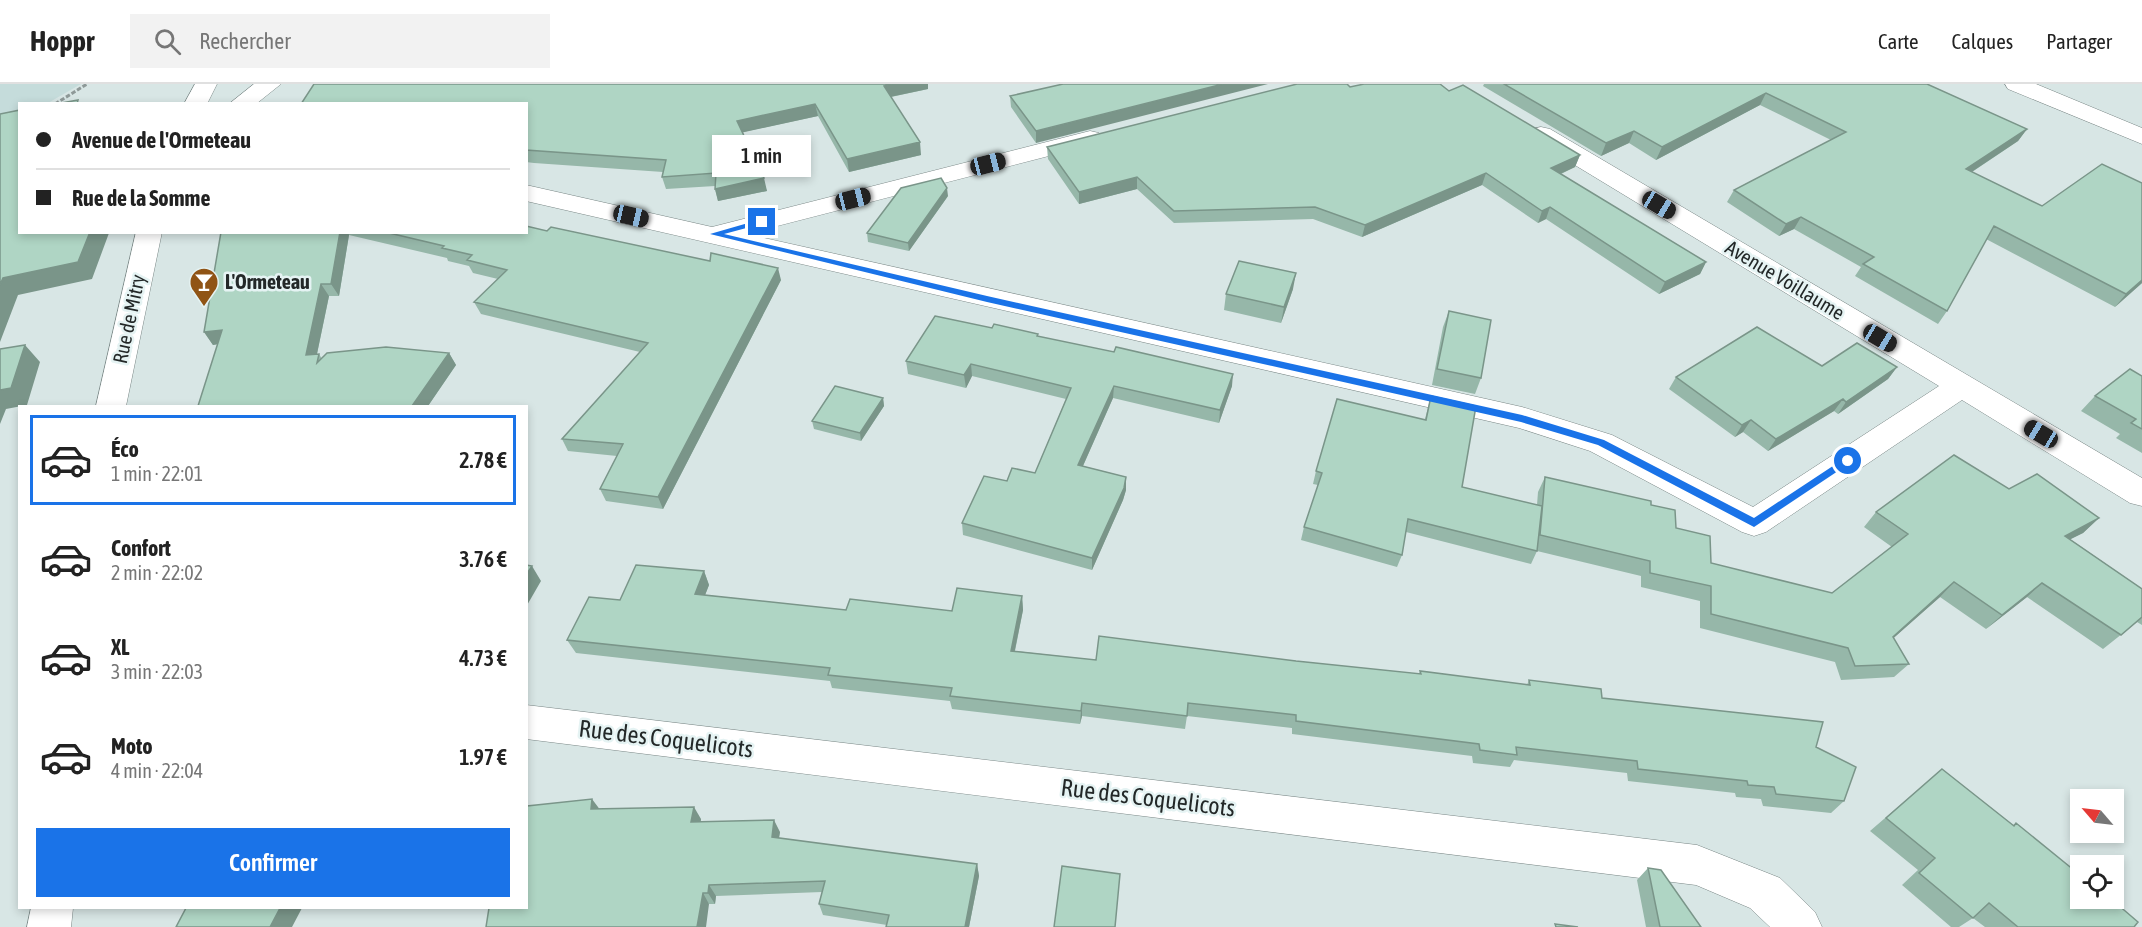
<!DOCTYPE html>
<html lang="fr">
<head>
<meta charset="utf-8">
<style>
  :root { --surface:#fff; --page:#f2f2f2; --text:#222; --muted:#767676; --line:#e0e0e0; --accent:#1a73e8 }
  body { margin:0; font-family:"Asap Condensed",sans-serif; background:var(--page); color:var(--text); height:100vh; display:flex; flex-direction:column; font-size:22px; white-space:nowrap }
  * { box-sizing:border-box; margin:0 }
  p { font-size:20px; color:var(--muted) }
  .icon { flex:none; width:33px; height:33px; fill:none; stroke:currentColor; stroke-width:2; stroke-linecap:round; stroke-linejoin:round }
  .map { position:relative; flex:1; overflow:hidden }
  .details { position:absolute; left:18px; top:321px; width:510px; height:504px; display:flex; flex-direction:column; background:var(--surface); border-radius:0px; box-shadow:0 3px 9px #0003 }
  .details>* { flex:none }
  .top-card { position:absolute; left:18px; top:18px; width:510px; height:132px; border-radius:0px; box-shadow:0 3px 9px #0003; display:grid; align-content:center; height:132px; padding:0 18px; background:var(--surface) }
  .needle { width:39px; rotate:298deg }
  .buttons { position:absolute; left:2070px; top:705px; display:grid; gap:12px }
  .buttons a { display:grid; place-items:center; width:54px; height:54px; border-radius:0px; background:var(--surface); box-shadow:0 3px 9px #0003; font-size:30px }
  .end { position:absolute; width:27px; height:27px; margin:-14px; border:8px solid #1a73e8; background:#fff; box-shadow:0 0 0 3px #fff }
  .from { border-radius:50% }
  .bubble { position:absolute; height:42px; border-radius:0px; background:var(--surface); box-shadow:0 3px 9px #0003; font-size:20px; font-weight:600; line-height:42px; text-align:center }
  .car { position:absolute; width:18px; height:36px; margin:-18px -9px; border-radius:8px; box-shadow:0 0 4px 2px #0007; background:linear-gradient(#222 24%,#8ab4d8 0 40%,#222 0 76%,#8ab4d8 0 86%,#222 0) }
  .top-card b { display:flex; align-items:center; gap:21px; height:57px; font-size:22px }
  .top-card b+b { border-top:2px solid var(--line) }
  .top-card i { width:15px; height:15px; background:var(--text) }
  ul { padding:10px 0 0; list-style:none }
  li { display:flex; align-items:center; gap:18px; height:90px; margin:0 12px 9px; padding:0 6px; border:3px solid transparent; border-radius:0px }
  li div { flex:1 }
  li b { display:block; font-size:22px }
  li em { font-style:normal; font-weight:600 }
  li.on { border-color:var(--accent) }
  li>.icon { width:54px; height:54px; stroke-width:1.5 }
  .button { display:flex; gap:12px; margin-top:auto; padding:12px 18px }
  .button a { flex:1; height:69px; border-radius:0px; background:var(--accent); color:#fff; font-size:24px; font-weight:600; line-height:69px; text-align:center }
  header { display:flex; align-items:center; gap:36px; box-sizing:border-box; height:84px; padding:0 30px; background:var(--surface); border-bottom:2px solid var(--line) }
  header strong { font-size:28px }
  nav { display:flex; gap:33px; margin-inline-start:auto; font-size:21px }
  .search { width:420px; height:54px; background:var(--page); display:flex; align-items:center; gap:15px; box-sizing:border-box; padding:0 21px; border-radius:0px; color:var(--muted); font-size:22px }
  .map>svg:first-child { display:block }
  .built { fill:#c5dcdb }
  .lines { fill:none; stroke-linecap:round; stroke-linejoin:round }
  .minor-casing { stroke:#798685; stroke-width:1 }
  .major-casing { stroke:#798685; stroke-width:1 }
  .path { stroke:#8e9998; stroke-width:3; stroke-dasharray:4.5 2; stroke-linecap:butt }
  .minor { fill:#fff; fill-rule:evenodd }
  .major { fill:#fff; fill-rule:evenodd }
  .wall { fill:#96b7a9 }
  .shaded-wall { fill:#7a9589 }
  .building { fill:#afd5c4; stroke:#7a9589; stroke-width:1.5 }
  .route { fill:#1a73e8 }
  .labels { text-anchor:middle; stroke-width:5; stroke-linejoin:round; paint-order:stroke }
  .street-label { font-size:20px; fill:#232828; stroke:#e5f3f3 }
  .poi-label { font-size:20px; font-weight:bold; fill:#232828; stroke:#e5f3f3; text-anchor:start }
  .near-street-label { font-size:24px; fill:#232828; stroke:#e5f3f3 }
</style>
</head>
<body>
<header>
<strong>Hoppr</strong>
<div class="search"><svg class="icon" aria-label="search" viewBox="0 0 24 24"><circle cx="10" cy="10" r="6"/><path d="M15 15l6 6"/></svg>Rechercher</div>
<nav><a>Carte</a><a>Calques</a><a>Partager</a></nav>
</header>
<div class="map">
<svg width="2142" height="843" viewBox="0 0 2142 843">
  <rect width="100%" height="100%" fill="#d8e6e5"/>
  <path class="built" d="M0 0H81L48 19 20 20 19 34 0 38Z"/>
  <g class="lines">
    <g class="minor-casing">
      <path id="minor" d="M254 0H281L256 20H229Z
        M2005 0H2036L2142 44V60L2008 5Z
        M1541 43 1550 45 2142 394V422L2130 419 1962 316 1766 448 1754 452 1742 448 1590 367 1519 344 526 117V101L712 143 1090 47 1099 49 1102 54 1099 59 746 150 1522 323 1612 351 1753 423 1939 302 1532 55 1529 50 1532 45Z
        M526 621 1697 761 1780 794 1815 828 1822 843H1770L1750 824 1696 801 526 655Z"/>
    </g>
    <g class="major-casing">
      <path id="major" d="M195 0H217L207 20H184Z
        M136 148H162L126 322H96Z
        M31 824H73L71 843H27Z"/>
    </g>
    <path class="path" d="M55 20 87 0"/>
    <use href="#minor" class="minor"/>
    <use href="#major" class="major"/>
  </g>
  <path class="wall" d="M1063 0 1036 59 1011 23 1010 12Z
    M1484 0H1927L2027 45 2018 57 1972 88 2042 122 2142 99V199L2115 223 1986 155 1947 227 1938 240 1855 192 1861 183 1794 145 1779 152 1727 118 1734 106 1831 56 1760 21 1656 76 1629 59 1601 72 1483 2Z
    M1350 3 1449 7 1580 71 1575 83 1561 90 1706 178 1700 190 1659 210 1546 135 1538 139 1482 101 1362 153 1313 135 1174 139 1137 105 1079 120 1048 75 1047 63Z
    M928 5 891 13 921 71 849 88 818 32 743 48 767 107 718 117 715 105V102L666 105 662 93 663 88 534 79 526 78V20Z
    M948 112 909 167 868 158 867 149Z
    M221 148H526L781 196 663 425 606 417 600 405 617 372 568 367 562 355 640 268 481 230 474 218 498 195 473 189 469 182 448 177 447 174 349 151 339 212H329L317 270H319L322 275 449 269 456 281 428 322 217 260 213 261 204 248Z
    M1293 205 1281 239 1224 226 1226 210Z
    M1449 227 1481 294 1475 310 1432 301 1443 243Z
    M992 244 1038 252 1232 302 1219 339 1113 314 1083 382 1126 393V406L1123 416 1092 486 963 451 962 439 1007 397 1035 389 1066 315 972 292 966 304 908 290 906 277Z
    M1822 282 1897 283 1888 295 1838 330 1834 327 1768 367 1743 348 1735 353 1669 305 1676 293Z
    M2142 292V369L2116 354 2120 350 2081 327 2095 312Z
    M1431 312 1462 403 1537 421 1538 408 1545 393 1651 421 1711 479 1832 509 1892 463 1864 443 1876 428 2009 405 2099 434 2083 449 2070 455 2142 505V541L2137 538 2103 565 2027 513 1986 545 1940 513 1893 554 1909 580 1894 593 1841 596 1835 578 1700 544V517L1641 503V492L1537 467 1531 480 1406 448 1402 471 1397 483 1301 456 1304 443 1318 401 1313 400 1316 387 1425 335Z
    M883 314 884 322 861 357 814 345 812 337Z
    M704 487 709 501 705 511 846 526 952 527 1022 512 1023 526 1015 567 1096 576 1296 577 1419 590 1420 587 1527 601 1529 596 1602 614 1816 663 1844 717 1831 729 1763 722 1761 715 1736 713 1735 709 1628 697 1627 689 1514 676 1510 683 1473 679 1472 672 1292 650V644L1187 632 1185 645 1082 632 1080 640 952 625 950 617 832 604 830 597 576 569 567 556 620 516Z
    M1942 685 2013 741 2016 739 2134 843H1985L1973 834 1959 843H1951L1902 801 1918 786 1870 747Z
    M599 725 701 735V738L780 748 779 754 977 780 979 792 969 843H886L887 841 823 831 819 820 822 808 716 812 715 820H709Z
    M1648 784 1701 843H1646L1637 796Z"/>
  <path class="shaded-wall" d="M892 0H928V5L885 14 884 2Z
    M1223 0H1268L1036 59V47Z
    M1766 9 1760 21 1656 76 1662 63Z
    M815 20 818 32 740 49 737 37Z
    M2027 45 2018 57 1958 97 1966 85Z
    M1634 47 1629 59 1601 72 1606 59Z
    M920 58 921 71 849 88 847 75Z
    M1580 71 1575 83 1547 96 1551 84Z
    M1486 89 1482 101 1362 153 1365 141Z
    M1137 93V105L1079 120V108Z
    M764 94 767 107 718 117 715 105Z
    M947 104 948 112 909 167 908 159Z
    M1550 123 1546 135 1538 139 1542 127Z
    M1801 133 1794 145 1779 152 1786 140Z
    M90 148 109 149 92 195 18 211 0 258V201L3 194Z
    M340 148H348L349 151 339 212 331 200Z
    M1706 178 1700 190 1659 210 1665 198Z
    M778 184 781 196 663 425 658 413Z
    M1296 189 1293 205 1281 239 1284 223Z
    M2142 196V199L2115 223 2126 210Z
    M321 200 329 212 314 284 306 271Z
    M222 246 231 258 213 261 204 248Z
    M25 261 40 278 27 321 6 325 0 340V306Z
    M449 269 456 281 428 322H412Z
    M971 280 972 292 966 304 964 291Z
    M1897 283 1888 295 1838 330 1846 318Z
    M1233 290 1232 302 1219 339 1220 326Z
    M1114 302 1113 314 1078 393V381Z
    M883 314 884 322 861 357 860 349Z
    M1843 315 1834 327 1768 367 1776 355Z
    M1751 336 1743 348 1735 353 1742 341Z
    M1126 393V406L1123 416 1092 486V474Z
    M2099 434 2083 449 2049 466 2065 452Z
    M532 482 541 497 526 523V491Z
    M704 487 709 501 700 524 695 510Z
    M1954 498 1940 513 1879 567 1893 553Z
    M2042 499 2027 513 1986 545 2002 531Z
    M1022 512 1023 526 1012 580 1011 567Z
    M1082 619V632L1080 640 1081 627Z
    M592 715 601 727 591 725Z
    M694 723 701 735 698 750 691 738Z
    M774 736 780 748 777 764 772 753Z
    M977 780 979 792 969 843H965Z
    M709 801 716 812 715 820 708 809Z
    M703 809 709 820 706 843H697Z
    M280 824H302L292 843H270Z"/>
  <path class="building" d="M314 0H892L884 2 920 58 847 75 815 20 737 37 764 94 715 105 716 89 662 93 666 76 526 66V20H301Z
    M1063 0H1223L1036 47 1010 12Z
    M1297 0H1347L1350 3 1364 0H1440L1449 7 1463 1 1580 71 1551 84 1706 178 1665 198 1550 123 1542 127 1486 89 1365 141 1315 123 1174 127 1137 93 1079 108 1047 63Z
    M1504 0H1927L2027 45 1966 85 2042 122 2102 80 2142 99V196L2126 210 1994 142 1947 227 1863 180 1874 173 1801 133 1786 140 1734 106 1846 48 1766 9 1662 63 1634 47 1606 59Z
    M78 16 77 20H56Z
    M20 26V148H90L78 178 3 194 0 201V30Z
    M941 94 947 104 908 159 867 149 901 104Z
    M526 142 547 147 551 143 710 177 711 169 778 184 658 413 600 405 623 360 562 355 648 259 474 218 507 186 467 176 472 171 442 164 444 162 385 148H526Z
    M221 148H340L331 200H321L306 271 319 270 317 279 327 269 386 263 449 269 412 322H198L222 246 204 248Z
    M1239 177 1296 189 1284 223 1226 210Z
    M1449 227 1491 236 1481 294 1437 285Z
    M935 232 992 244 994 240 1038 250 1037 252 1114 268 1116 263 1233 290 1220 326 1114 302 1078 381 1126 393 1124 404 1092 474 962 439 984 392 1007 397 1012 384 1035 389 1071 304 971 280 964 291 906 277Z
    M1757 243 1822 282 1857 259 1897 283 1846 318 1843 315 1776 355 1751 336 1742 341 1676 293Z
    M25 261 11 304 0 306V265Z
    M2130 285 2142 292V345L2131 339 2136 335 2095 312Z
    M835 302 883 314 860 349 812 337Z
    M1431 312 1476 322 1462 403 1542 422 1537 467 1408 435 1402 471 1304 443 1322 389 1316 387 1337 315 1426 336Z
    M1954 371 2009 405 2037 390 2099 434 2065 452 2142 505V533L2121 551 2042 499 2002 531 1954 498 1893 553 1909 580 1855 582 1848 564 1711 530V502L1650 489V477L1540 451 1545 393 1651 417V421L1675 426 1676 444 1710 452 1711 479 1832 509 1908 450 1876 428Z
    M526 481 532 482 526 491Z
    M636 481 704 487 695 510 846 526 850 515 952 527 957 504 1022 512 1011 567 1096 576 1099 552 1296 577 1421 590 1420 587 1530 601 1529 596 1601 605 1602 614 1823 638 1816 663 1856 683 1844 717 1776 710 1774 703 1748 701 1747 697 1638 685 1637 677 1516 663 1517 671 1480 666 1479 660 1296 637V631L1188 619 1187 632 1082 619 1081 627 950 612 952 604 828 591 830 584 567 556 589 513 620 516Z
    M1942 685 2014 742 2016 739 2080 791V814H2110L2138 838 2134 843H2018L1989 819 1973 834 1919 789 1935 774 1886 734Z
    M592 715 591 725 694 723 691 738 774 736 772 753 977 780 965 843H886L889 831 819 820 825 797 709 801 708 809H703L697 843H486L489 824H526V725L527 722Z
    M1062 782 1120 790 1115 843H1054Z
    M1648 784 1661 786 1701 843H1660Z
    M186 824H280L270 843H176Z
    M1555 840 1578 843H1556Z"/>
  <path class="route" d="M762 135 766 138 765 139 724 150 987 212 1522 331 1604 356 1754 434 1845 374 1848 373 1853 377 1754 443 1598 361 1521 338 987 218 710 150Z"/>
  <defs>
    <g id="bar-pin" transform="scale(1.5)"><path d="M0 17L-7.5 6A9.5 9.5 0 1 1 7.5 6Z" fill="#905415" stroke="#e5f3f3"/><path d="M-6-5H6L.8 .8V4.5H3.5V6h-7V4.5H-.8V.8Z" fill="#fff"/></g>
  </defs>
  <g fill-rule="evenodd">
    <use href="#bar-pin" x="204" y="198"/>
  </g>
  <g class="labels">
    <g class="street-label">
      <text transform="translate(1785 196) rotate(31)" y="7">Avenue Voillaume</text>
      <text transform="translate(129 235) rotate(-78)" y="7">Rue de Mitry</text>
    </g>
    <g class="poi-label">
      <text x="225" y="205">L'Ormeteau</text>
    </g>
    <g class="near-street-label">
      <text transform="translate(666 655) rotate(7)" y="8">Rue des Coquelicots</text>
      <text transform="translate(1148 714) rotate(7)" y="8">Rue des Coquelicots</text>
    </g>
  </g>
</svg>
<div class="buttons">
<a><svg class="needle" viewBox="-14 -14 28 28"><path d="M0-13l5 13h-10z" fill="#e53935"/><path d="M0 13l5-13h-10z" fill="#767676"/></svg></a>
<a><svg class="icon" aria-label="locate" viewBox="0 0 24 24"><circle cx="12" cy="12" r="6"/><path d="M12 2v4M12 18v4M2 12h4M18 12h4"/></svg></a>
</div>
<i class="end from" style="left:1848px;top:377px"></i>
<i class="end" style="left:762px;top:138px"></i>
<div class="bubble" style="left:712px;top:51px;width:99px">1 min</div>
<i class="car" style="left:988px;top:80px;rotate:76deg"></i>
<i class="car" style="left:853px;top:115px;rotate:76deg"></i>
<i class="car" style="left:1659px;top:121px;rotate:121deg"></i>
<i class="car" style="left:631px;top:132px;rotate:103deg"></i>
<i class="car" style="left:1880px;top:254px;rotate:121deg"></i>
<i class="car" style="left:2041px;top:350px;rotate:301deg"></i>
<div class="top-card">
<b><i class="from"></i>Avenue de l'Ormeteau</b>
<b><i></i>Rue de la Somme</b>
</div>
<section class="details">
<ul>
<li class="on"><svg class="icon" aria-label="car" viewBox="0 0 24 24"><path d="M5 17H2v-5l4-1 3-4h7l3 4 3 1v5h-3M9 17h6M6 11h13"/><circle cx="7" cy="17" r="2"/><circle cx="17" cy="17" r="2"/></svg><div><b>Éco</b><p>1 min · 22:01</p></div><em>2.78 €</em></li>
<li><svg class="icon" aria-label="car" viewBox="0 0 24 24"><path d="M5 17H2v-5l4-1 3-4h7l3 4 3 1v5h-3M9 17h6M6 11h13"/><circle cx="7" cy="17" r="2"/><circle cx="17" cy="17" r="2"/></svg><div><b>Confort</b><p>2 min · 22:02</p></div><em>3.76 €</em></li>
<li><svg class="icon" aria-label="car" viewBox="0 0 24 24"><path d="M5 17H2v-5l4-1 3-4h7l3 4 3 1v5h-3M9 17h6M6 11h13"/><circle cx="7" cy="17" r="2"/><circle cx="17" cy="17" r="2"/></svg><div><b>XL</b><p>3 min · 22:03</p></div><em>4.73 €</em></li>
<li><svg class="icon" aria-label="car" viewBox="0 0 24 24"><path d="M5 17H2v-5l4-1 3-4h7l3 4 3 1v5h-3M9 17h6M6 11h13"/><circle cx="7" cy="17" r="2"/><circle cx="17" cy="17" r="2"/></svg><div><b>Moto</b><p>4 min · 22:04</p></div><em>1.97 €</em></li>
</ul>
<div class="button"><a>Confirmer</a></div>
</section>
</div>
</body>
</html>
